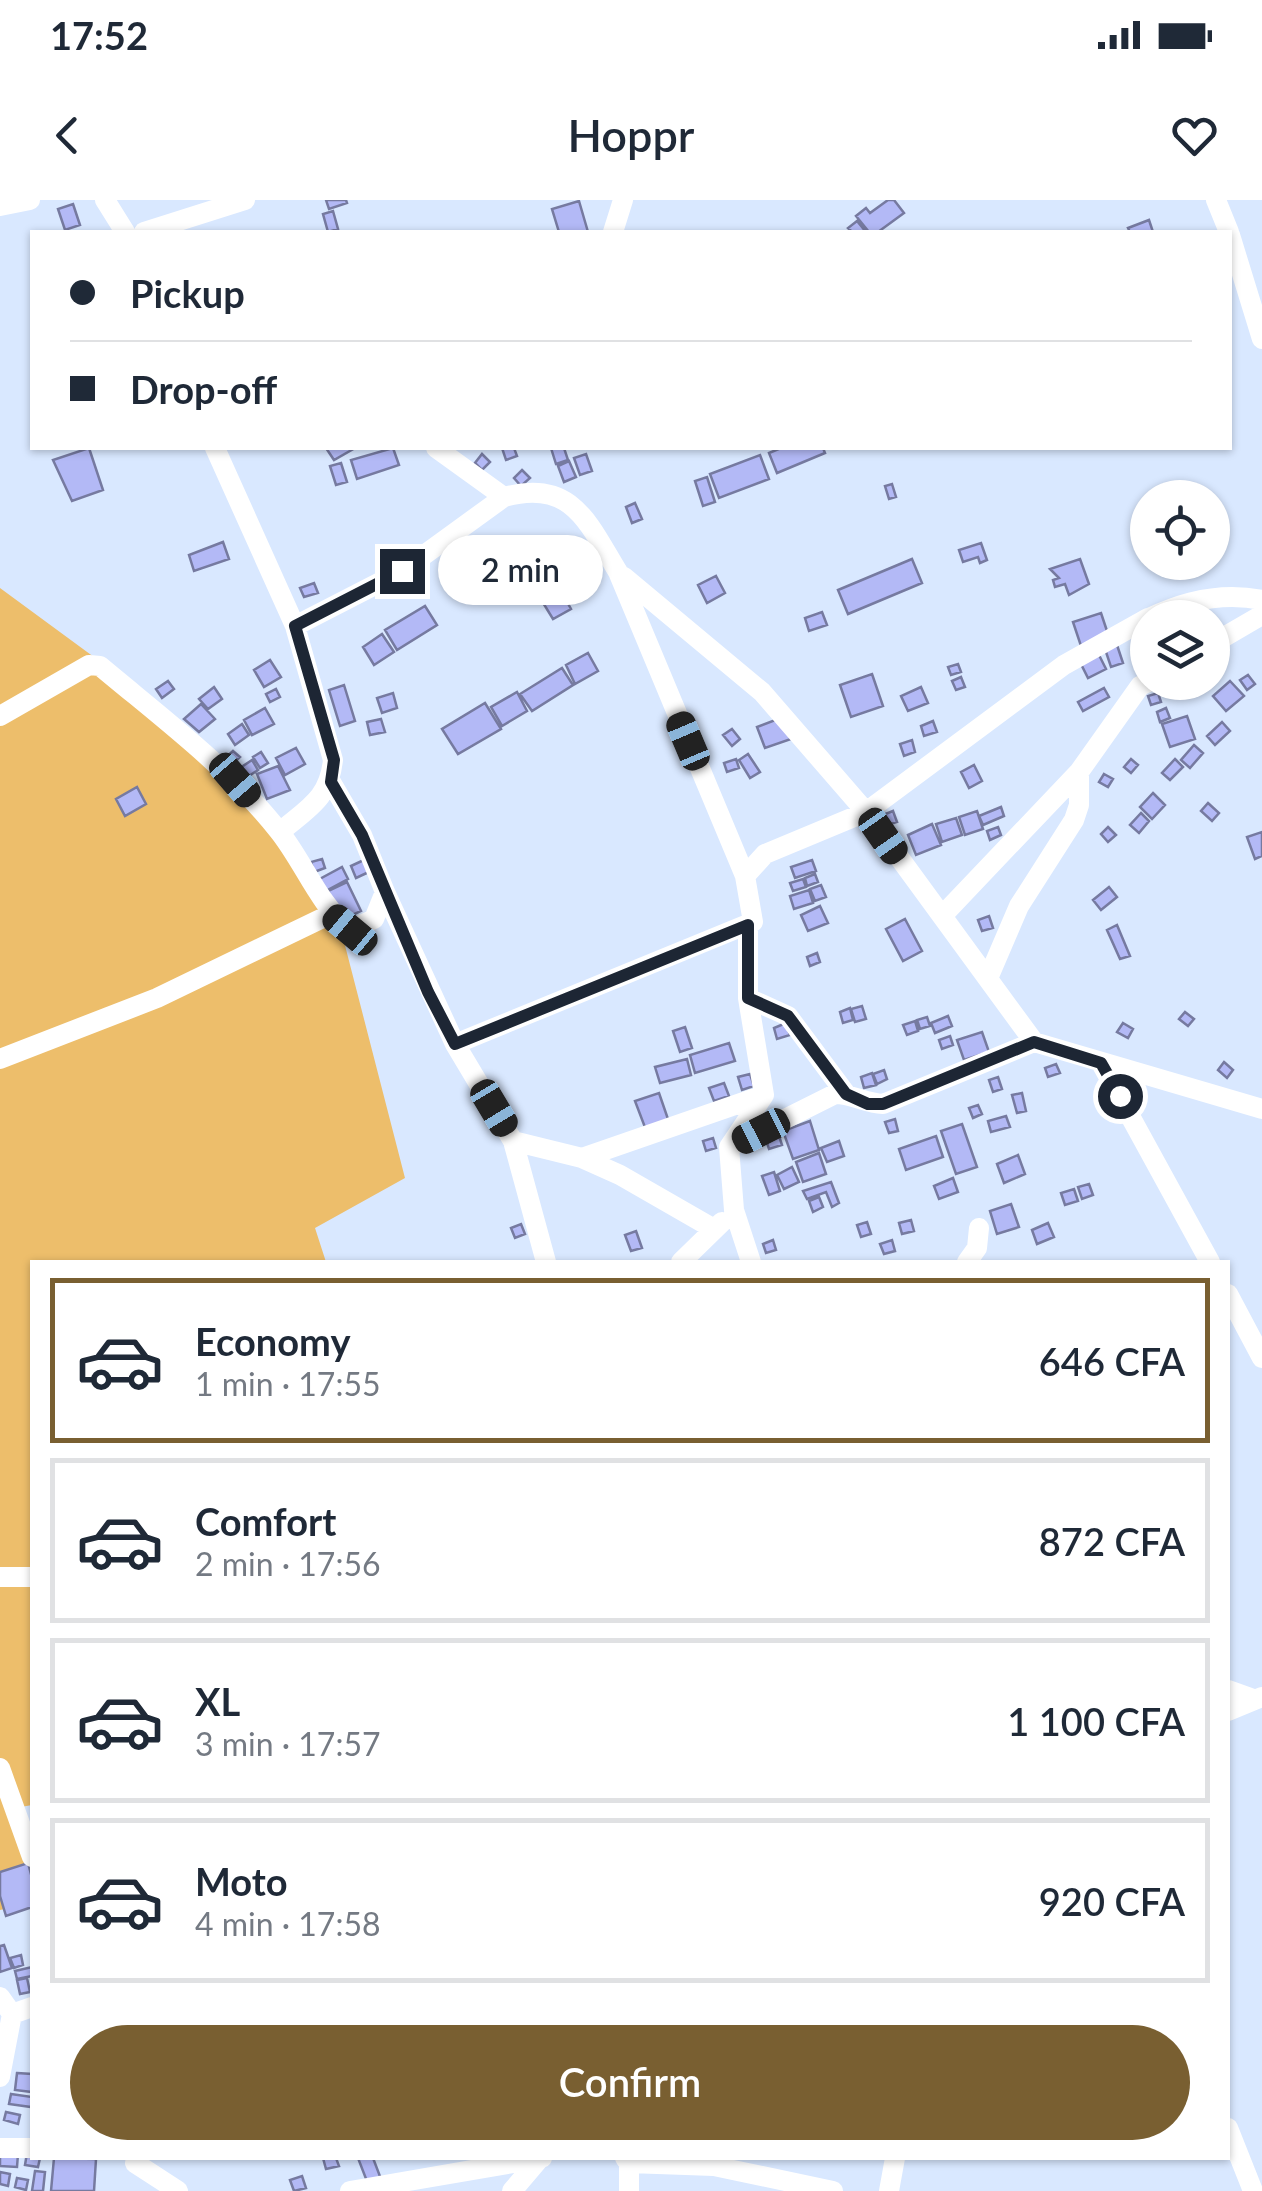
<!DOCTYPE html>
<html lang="en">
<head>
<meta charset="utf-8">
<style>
  :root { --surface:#fff; --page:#f6f6f7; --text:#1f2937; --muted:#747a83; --line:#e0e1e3; --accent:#795f31 }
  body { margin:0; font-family:Lato,sans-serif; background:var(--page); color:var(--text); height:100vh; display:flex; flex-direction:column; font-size:38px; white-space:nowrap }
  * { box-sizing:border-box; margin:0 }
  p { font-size:32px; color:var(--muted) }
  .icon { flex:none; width:55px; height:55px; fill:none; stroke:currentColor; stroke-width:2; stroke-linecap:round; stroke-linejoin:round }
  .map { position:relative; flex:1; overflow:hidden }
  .panel { position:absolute; left:30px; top:1060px; width:1200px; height:900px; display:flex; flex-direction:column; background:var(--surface); border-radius:0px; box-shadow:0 2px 8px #0004 }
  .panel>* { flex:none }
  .top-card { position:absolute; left:30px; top:30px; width:1202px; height:220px; border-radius:0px; box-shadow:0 2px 8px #0004; display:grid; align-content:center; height:220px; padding:0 40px; background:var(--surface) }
  .buttons { position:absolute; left:1130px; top:280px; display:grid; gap:20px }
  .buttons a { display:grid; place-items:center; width:100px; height:100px; border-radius:50%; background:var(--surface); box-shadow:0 2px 8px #0004; font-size:50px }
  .end { position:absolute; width:45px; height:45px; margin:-22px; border:12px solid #1d2634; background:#fff; box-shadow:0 0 0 5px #fff }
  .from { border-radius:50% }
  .bubble { position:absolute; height:70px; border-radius:35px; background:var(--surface); box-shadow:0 2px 8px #0004; font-size:32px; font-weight:600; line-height:70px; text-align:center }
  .car { position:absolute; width:30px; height:60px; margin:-30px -15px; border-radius:12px; box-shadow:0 0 8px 2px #0007; background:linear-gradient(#222 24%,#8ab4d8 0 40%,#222 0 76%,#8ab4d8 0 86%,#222 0) }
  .top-card b { display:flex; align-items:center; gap:35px; height:95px; font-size:38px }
  .top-card b+b { border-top:2px solid var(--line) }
  .top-card i { width:25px; height:25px; background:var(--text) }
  ul { padding:18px 0 0; list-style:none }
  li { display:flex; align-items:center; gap:30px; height:165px; margin:0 20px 15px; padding:0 20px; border:5px solid var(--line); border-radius:0px }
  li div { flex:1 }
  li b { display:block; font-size:38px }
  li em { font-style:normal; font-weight:600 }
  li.active { border-color:var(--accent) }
  li>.icon { width:90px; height:90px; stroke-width:1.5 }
  .action { display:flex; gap:20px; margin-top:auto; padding:20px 40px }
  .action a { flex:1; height:115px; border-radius:60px; background:var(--accent); color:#fff; font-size:40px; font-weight:600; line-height:115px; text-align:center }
  .status { display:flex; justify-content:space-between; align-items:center; height:70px; padding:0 50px; background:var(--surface); direction:ltr }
  .status svg { height:28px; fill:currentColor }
  header { display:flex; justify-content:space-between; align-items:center; height:130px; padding:0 40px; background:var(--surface); font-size:45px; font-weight:600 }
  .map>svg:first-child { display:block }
  .green { fill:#edbe6b }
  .building { fill:#b3b9f6; stroke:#767aa0; stroke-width:2.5 }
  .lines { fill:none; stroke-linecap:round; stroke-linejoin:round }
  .minor { stroke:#fff; stroke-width:20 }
  .route { stroke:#1d2634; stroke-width:12 }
</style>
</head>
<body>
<div class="status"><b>17:52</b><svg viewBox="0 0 49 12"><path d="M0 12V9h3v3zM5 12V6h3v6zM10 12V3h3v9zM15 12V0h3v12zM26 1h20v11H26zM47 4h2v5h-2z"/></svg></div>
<header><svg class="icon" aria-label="back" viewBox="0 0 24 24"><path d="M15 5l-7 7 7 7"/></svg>Hoppr<svg class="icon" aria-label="heart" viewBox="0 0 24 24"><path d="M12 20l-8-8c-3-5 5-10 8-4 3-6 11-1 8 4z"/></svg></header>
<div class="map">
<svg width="1262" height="1991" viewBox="0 0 1262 1991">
  <rect width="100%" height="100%" fill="#d9e8ff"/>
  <path class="green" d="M0 388 98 460 283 640 340 726 405 978 315 1028 326 1062H32V1605L21 1607 32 1670V1703L0 1710Z"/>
  <path class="building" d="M326 0H346L347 3 329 9Z
    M888 0H894L904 13 878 32H869L856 16 866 8 870 13Z
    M579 1 588 32H559L552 9Z
    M73 4 80 25 65 30 58 9Z
    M333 11 338 29 328 32 323 14Z
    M1149 20 1153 32H1130L1128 28Z
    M857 21 866 32H852L848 28Z
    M89 248 103 290 72 301 53 260Z
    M326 248H355L334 260Z
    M393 248 399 265 357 279 351 260Z
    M502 248H514L517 256 506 260Z
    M551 248H564L568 260 556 264Z
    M781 248H823L825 253 777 273 769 253Z
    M482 254 490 262 482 270 475 263Z
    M586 254 592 271 580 275 574 258Z
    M760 255 769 279 719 298 710 274Z
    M569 261 576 277 564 282 558 266Z
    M341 263 347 282 336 285 330 266Z
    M522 270 530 278 521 286 514 278Z
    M707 277 715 302 703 306 695 281Z
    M892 284 896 297 889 299 885 286Z
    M635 303 642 319 632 323 626 307Z
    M545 341 549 351 531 357 527 347Z
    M223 342 229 359 194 371 189 355Z
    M981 343 987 360 980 363 978 357 963 362 959 350Z
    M524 352 527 361 514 365 512 356Z
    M507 356 511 367 495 373 491 363Z
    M912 359 922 383 848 414 838 390Z
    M1080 359 1089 384 1069 395 1065 384 1055 387 1053 380 1059 378 1050 369Z
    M716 376 725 393 707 403 698 385Z
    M556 382 571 409 553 419 537 393Z
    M314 383 318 393 304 397 300 388Z
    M425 406 437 425 397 450 385 430Z
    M822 412 827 425 809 431 805 418Z
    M1101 413 1110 440 1082 449 1073 422Z
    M382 434 394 452 374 465 363 447Z
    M1116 442 1123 463 1111 467 1104 446Z
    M1096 449 1106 469 1088 478 1078 458Z
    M588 453 598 471 575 484 566 465Z
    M270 460 281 477 264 487 254 470Z
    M958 464 961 472 951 475 948 467Z
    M562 468 573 485 532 511 520 494Z
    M872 474 883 506 851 517 840 485Z
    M1248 475 1255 484 1247 490 1240 480Z
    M961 477 965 487 956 490 952 481Z
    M168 481 174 489 162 498 156 489Z
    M1230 481 1244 496 1226 511 1213 496Z
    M344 485 355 521 340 526 329 490Z
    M214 487 222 499 208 509 199 499Z
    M921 487 928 503 908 511 901 496Z
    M1104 488 1109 497 1083 511 1078 502Z
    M276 489 280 497 270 502 266 494Z
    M517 492 527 511 502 526 491 507Z
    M393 493 397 508 382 513 377 498Z
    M1158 493 1161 502 1151 505 1148 496Z
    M485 503 501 529 458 554 442 529Z
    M201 504 215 519 199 532 184 519Z
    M265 508 274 524 252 535 244 520Z
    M1166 508 1170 518 1160 522 1157 512Z
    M1187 516 1195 539 1170 547 1162 524Z
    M783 517 791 539 765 548 757 527Z
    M381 519 385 532 370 535 367 522Z
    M933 521 937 532 924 536 921 526Z
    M1222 522 1230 531 1215 545 1207 536Z
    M242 524 249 535 235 545 228 534Z
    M732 529 740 539 732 546 723 535Z
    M912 540 915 552 904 556 900 544Z
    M1194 545 1203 553 1190 568 1181 560Z
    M296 548 305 564 285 575 276 558Z
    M233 551 240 557 230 566 224 559Z
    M261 552 268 563 260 568 253 557Z
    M748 554 760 572 750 578 739 560Z
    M736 559 739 568 727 572 724 563Z
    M1131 559 1138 565 1131 573 1124 567Z
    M1175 559 1183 567 1170 580 1162 573Z
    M252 560 258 570 246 578 240 568Z
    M974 565 982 581 969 588 961 572Z
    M278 566 290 590 267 599 257 574Z
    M1104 574 1113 579 1108 587 1099 582Z
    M137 587 146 604 125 616 116 599Z
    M1153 593 1165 605 1152 619 1140 607Z
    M1208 603 1219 613 1212 621 1201 611Z
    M1001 607 1004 616 983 625 979 616Z
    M893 611 897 622 887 625 883 615Z
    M977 611 983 629 965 635 959 617Z
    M1141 613 1149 621 1139 633 1130 625Z
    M956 618 962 635 942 642 936 624Z
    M932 624 941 645 916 655 908 635Z
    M998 627 1001 635 990 640 987 631Z
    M1108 627 1116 635 1108 642 1101 634Z
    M1262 632V656L1255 659 1247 637Z
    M322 659 325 668 314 672 311 662Z
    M366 659 371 671 356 678 351 666Z
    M812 660 816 671 795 678 791 667Z
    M342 667 348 679 322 693 316 681Z
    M815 674 818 682 807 686 805 678Z
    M803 679 806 687 793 691 790 683Z
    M347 682 361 711 342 720 328 691Z
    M821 685 826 697 815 701 810 689Z
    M1109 687 1117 697 1101 710 1093 700Z
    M809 690 813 703 794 709 790 696Z
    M820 706 828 723 808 731 801 715Z
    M989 716 993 728 982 731 978 720Z
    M905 719 922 751 903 761 886 729Z
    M1117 725 1130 756 1120 759 1107 730Z
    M817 753 820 762 810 766 807 757Z
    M862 806 866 819 855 822 851 809Z
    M850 808 853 820 843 823 840 812Z
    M1185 812 1194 819 1188 826 1179 819Z
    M948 816 952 826 935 833 931 823Z
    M927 817 930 826 920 829 917 820Z
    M915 821 918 831 907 835 903 825Z
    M786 823 790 835 777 839 774 828Z
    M1123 823 1133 829 1128 838 1117 832Z
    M685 827 692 848 680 852 673 831Z
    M982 832 989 852 964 860 957 840Z
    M950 836 953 845 942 849 939 840Z
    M729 843 735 861 695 873 690 855Z
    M687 859 691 875 660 883 655 867Z
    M1224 862 1233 870 1227 878 1218 870Z
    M1056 864 1060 873 1048 877 1045 868Z
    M884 870 887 879 877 884 873 874Z
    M872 873 876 885 864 888 861 877Z
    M750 874 754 886 742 890 738 877Z
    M998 877 1002 889 993 892 989 880Z
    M724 883 729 896 714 901 709 888Z
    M659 893 669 922 646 930 635 901Z
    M1022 893 1026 911 1017 913 1012 895Z
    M978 905 982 914 973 918 969 908Z
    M1006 916 1010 927 991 932 988 921Z
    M895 919 898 931 889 933 885 922Z
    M810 921 819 950 793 959 783 931Z
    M962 924 977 967 956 974 941 931Z
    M778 933 782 945 769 949 765 937Z
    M936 936 943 957 906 970 899 949Z
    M713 938 716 948 706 951 703 941Z
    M839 941 844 956 827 962 821 948Z
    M819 953 826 974 803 982 796 962Z
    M1018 955 1025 974 1004 983 997 964Z
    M792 967 799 982 784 989 777 975Z
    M774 972 780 991 769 995 762 976Z
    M953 978 958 992 939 999 934 986Z
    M831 982 839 1003 832 1007 826 992 807 999 803 991Z
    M1089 984 1093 995 1082 999 1078 987Z
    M1074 989 1078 1001 1065 1005 1061 993Z
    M819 997 823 1007 813 1012 809 1001Z
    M1011 1004 1019 1027 997 1034 990 1011Z
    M911 1020 914 1031 902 1034 899 1023Z
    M867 1022 871 1034 861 1037 857 1025Z
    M1048 1023 1054 1037 1037 1044 1032 1030Z
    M521 1024 525 1034 515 1038 511 1028Z
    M636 1031 642 1048 631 1051 625 1035Z
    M773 1040 776 1050 766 1053 763 1044Z
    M892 1040 895 1051 884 1054 880 1044Z
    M28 1663 32 1678V1707L6 1716 0 1696V1672Z
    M4 1745 12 1768 0 1772V1746Z
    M21 1755 23 1765 14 1768 10 1758Z
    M32 1767V1776L17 1779 15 1771Z
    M27 1778 30 1792 20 1794 17 1780Z
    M17 1873 32 1874V1892L15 1890Z
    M11 1894 32 1897 31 1907 9 1904Z
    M6 1912 20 1915 18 1924 4 1920Z
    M0 1952 18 1954 17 1967 0 1966Z
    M27 1953 40 1958 38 1967 25 1965Z
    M54 1958 96 1959 94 1991H51Z
    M323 1958H336L339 1966 326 1969Z
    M358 1958H373L381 1979 368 1984Z
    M35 1971 45 1972 43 1991H32Z
    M0 1972 10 1974 8 1986 0 1984Z
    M302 1976 306 1988 294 1991 290 1980Z
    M17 1978 28 1980 26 1990 15 1987Z"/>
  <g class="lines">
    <path class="minor" d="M105 0 125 32
      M1216 0 1229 32
      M0 6 30 0
      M144 32 245 0
      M613 32 623 0
      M1230 35 1262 139
      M215 248 295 426 333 560C329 599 308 608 280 632
      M436 248 504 297C572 278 588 323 618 372L745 676 753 722 455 844
      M624 377 762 492 866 612 1034 842 1262 909
      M1149 418C1184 401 1224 392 1262 400
      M295 426 402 371 504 297
      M1212 444 1262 415
      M0 516 89 465 100 466C162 518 228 567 278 630 304 662 317 702 350 730L374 719 385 692 455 844 513 941 546 1062
      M331 582 362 635 385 692
      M745 676 765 654 866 612 1064 465 1148 418
      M942 716 1079 572 1140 486 1148 482
      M748 725V798L764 895 729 947 734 1010 751 1062
      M989 776 1019 706 1074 620 1079 605V572
      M748 798 788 816 846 894
      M0 859 157 798 331 714
      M1101 863 1210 1062
      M513 941 582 958 620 975 714 1029
      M731 946 835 894C852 894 865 903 883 904L1034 842
      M582 958 764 895
      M681 1062 722 1022
      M967 1062 977 1048 979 1028
      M1228 1094 1262 1158
      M0 1377H32
      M1228 1490 1253 1499
      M1228 1511 1262 1497
      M0 1568 32 1657
      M0 1797 12 1814 32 1807
      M0 1877 12 1814
      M1228 1928 1253 1991
      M0 1948H32
      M625 1958 629 1963V1991
      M135 1963 178 1991
      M629 1963 714 1966 833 1991
      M350 1991 542 1958
      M512 1991 540 1958
      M889 1991 895 1958"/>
  </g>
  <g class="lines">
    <path class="route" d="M402 371 295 426 334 560 331 582 362 635 428 792 455 844 748 725V798L788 816 846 894 868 904H883L1034 842 1101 863 1120 896"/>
  </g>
</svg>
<div class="buttons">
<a><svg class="icon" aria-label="locate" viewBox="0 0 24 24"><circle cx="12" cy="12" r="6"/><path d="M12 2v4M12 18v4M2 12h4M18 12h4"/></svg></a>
<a><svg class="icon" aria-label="layers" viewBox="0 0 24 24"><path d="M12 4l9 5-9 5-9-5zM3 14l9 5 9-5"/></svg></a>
</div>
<i class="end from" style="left:1120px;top:896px"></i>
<i class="end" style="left:402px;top:371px"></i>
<div class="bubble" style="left:438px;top:335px;width:165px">2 min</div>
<i class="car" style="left:688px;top:541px;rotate:337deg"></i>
<i class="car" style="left:235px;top:580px;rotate:139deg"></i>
<i class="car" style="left:883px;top:636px;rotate:145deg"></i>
<i class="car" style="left:350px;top:730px;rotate:310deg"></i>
<i class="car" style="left:494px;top:908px;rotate:149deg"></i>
<i class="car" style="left:761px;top:931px;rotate:243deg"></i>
<div class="top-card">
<b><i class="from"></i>Pickup</b>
<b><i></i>Drop-off</b>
</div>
<section class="panel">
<ul>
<li class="active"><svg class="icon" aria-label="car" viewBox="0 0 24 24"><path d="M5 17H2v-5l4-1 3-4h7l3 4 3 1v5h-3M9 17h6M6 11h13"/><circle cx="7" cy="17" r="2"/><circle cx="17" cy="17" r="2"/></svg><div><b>Economy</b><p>1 min · 17:55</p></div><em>646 CFA</em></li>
<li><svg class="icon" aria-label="car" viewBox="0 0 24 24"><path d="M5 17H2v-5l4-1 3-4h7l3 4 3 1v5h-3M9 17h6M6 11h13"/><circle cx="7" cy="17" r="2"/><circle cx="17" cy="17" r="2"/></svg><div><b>Comfort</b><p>2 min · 17:56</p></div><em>872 CFA</em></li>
<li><svg class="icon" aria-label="car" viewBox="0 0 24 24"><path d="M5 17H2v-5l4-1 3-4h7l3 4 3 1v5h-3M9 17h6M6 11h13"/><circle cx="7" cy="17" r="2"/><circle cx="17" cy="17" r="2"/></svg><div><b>XL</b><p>3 min · 17:57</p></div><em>1 100 CFA</em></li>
<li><svg class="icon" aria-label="car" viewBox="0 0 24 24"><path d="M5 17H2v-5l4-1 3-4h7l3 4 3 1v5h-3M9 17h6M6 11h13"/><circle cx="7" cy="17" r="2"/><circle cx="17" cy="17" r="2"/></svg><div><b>Moto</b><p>4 min · 17:58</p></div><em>920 CFA</em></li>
</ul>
<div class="action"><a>Confirm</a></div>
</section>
</div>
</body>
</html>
